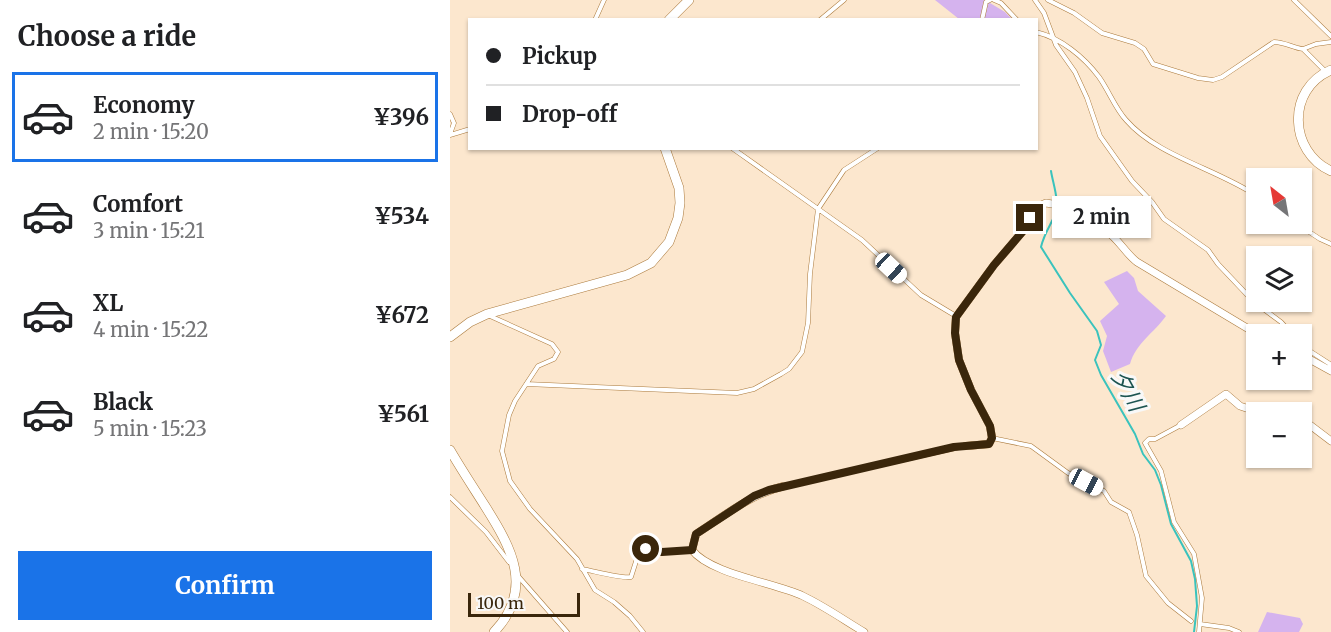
<!DOCTYPE html>
<html lang="en">
<head>
<meta charset="utf-8">
<style>
  :root { --surface:#fff; --page:#f2f2f2; --text:#202124; --muted:#757577; --line:#e0e0e0; --accent:#1a73e8 }
  body { margin:0; font-family:Merriweather,"Noto Sans JP",serif; background:var(--page); color:var(--text); height:100vh; display:flex; flex-direction:column; font-size:22px; white-space:nowrap }
  * { box-sizing:border-box; margin:0 }
  p { font-size:20px; color:var(--muted) }
  .icon { flex:none; width:33px; height:33px; fill:none; stroke:currentColor; stroke-width:2; stroke-linecap:round; stroke-linejoin:round }
  .map { position:relative; flex:1; overflow:hidden }
  .details { display:flex; flex-direction:column; background:var(--surface); width:450px }
  .details>* { flex:none }
  .banner { position:absolute; left:18px; top:18px; width:570px; height:132px; border-radius:0px; box-shadow:0 2px 4px #0004; display:grid; align-content:center; height:132px; padding:0 18px; background:var(--surface) }
  .needle { width:39px; rotate:329deg }
  .fabs { position:absolute; left:796px; top:168px; display:grid; gap:12px }
  .fabs a { display:grid; place-items:center; width:66px; height:66px; border-radius:0px; background:var(--surface); box-shadow:0 2px 4px #0004; font-size:30px }
  .scale { position:absolute; left:18px; bottom:15px; width:112px; box-sizing:border-box; padding-left:6px; border:3px solid #3a260b; border-top:0; font-size:16px; line-height:21px; white-space:nowrap; color:#3a260b; -webkit-text-stroke:4px #f8f8f8; paint-order:stroke }
  .end { position:absolute; width:27px; height:27px; margin:-14px; border:8px solid #3a260b; background:#fff; box-shadow:0 0 0 3px #fff }
  .from { border-radius:50% }
  .bubble { position:absolute; height:42px; border-radius:0px; background:var(--surface); box-shadow:0 2px 4px #0004; font-size:20px; font-weight:700; line-height:42px; text-align:center }
  .car { position:absolute; width:18px; height:36px; margin:-18px -9px; border-radius:8px; box-shadow:0 0 4px 2px #0007; background:linear-gradient(#fff 24%,#345 0 40%,#fff 0 76%,#345 0 86%,#fff 0) }
  .banner b { display:flex; align-items:center; gap:21px; height:57px; font-size:22px }
  .banner b+b { border-top:2px solid var(--line) }
  .banner i { width:15px; height:15px; background:var(--text) }
  ul { padding:0; list-style:none }
  li { display:flex; align-items:center; gap:18px; height:90px; margin:0 12px 9px; padding:0 6px; border:3px solid transparent; border-radius:0px }
  li div { flex:1 }
  li b { display:block; font-size:22px }
  li em { font-style:normal; font-weight:700 }
  li.on { border-color:var(--accent) }
  li>.icon { width:54px; height:54px; stroke-width:1.5 }
  h2 { padding:0 18px; font-size:27px; line-height:72px }
  .action { display:flex; gap:12px; margin-top:auto; padding:12px 18px }
  .action a { flex:1; height:69px; border-radius:0px; background:var(--accent); color:#fff; font-size:24px; font-weight:700; line-height:69px; text-align:center }
  main { display:flex; flex:1; min-height:0 }
  .map>svg:first-child { display:block }
  .green { fill:#d5b3ee }
  .lines { fill:none; stroke-linecap:round; stroke-linejoin:round }
  .stream { stroke:#3ac3bd; stroke-width:2 }
  .service-casing { stroke:#ab7a3c; stroke-width:5 }
  .minor-casing { stroke:#ab7a3c; stroke-width:8 }
  .tertiary-casing { stroke:#ab7a3c; stroke-width:10 }
  .service { stroke:#fff; stroke-width:4 }
  .minor { stroke:#fff; stroke-width:7 }
  .tertiary { stroke:#fff; stroke-width:9 }
  .route { stroke:#3a260b; stroke-width:8 }
  .labels { text-anchor:middle; stroke-width:6; stroke-linejoin:round; paint-order:stroke }
  .water-label { font-size:22px; font-style:italic; fill:#1c5451; stroke:#f8f8f8 }
</style>
</head>
<body>
<main>
<section class="details">
<h2>Choose a ride</h2>
<ul>
<li class="on"><svg class="icon" aria-label="car" viewBox="0 0 24 24"><path d="M5 17H2v-5l4-1 3-4h7l3 4 3 1v5h-3M9 17h6M6 11h13"/><circle cx="7" cy="17" r="2"/><circle cx="17" cy="17" r="2"/></svg><div><b>Economy</b><p>2 min · 15:20</p></div><em>¥396</em></li>
<li><svg class="icon" aria-label="car" viewBox="0 0 24 24"><path d="M5 17H2v-5l4-1 3-4h7l3 4 3 1v5h-3M9 17h6M6 11h13"/><circle cx="7" cy="17" r="2"/><circle cx="17" cy="17" r="2"/></svg><div><b>Comfort</b><p>3 min · 15:21</p></div><em>¥534</em></li>
<li><svg class="icon" aria-label="car" viewBox="0 0 24 24"><path d="M5 17H2v-5l4-1 3-4h7l3 4 3 1v5h-3M9 17h6M6 11h13"/><circle cx="7" cy="17" r="2"/><circle cx="17" cy="17" r="2"/></svg><div><b>XL</b><p>4 min · 15:22</p></div><em>¥672</em></li>
<li><svg class="icon" aria-label="car" viewBox="0 0 24 24"><path d="M5 17H2v-5l4-1 3-4h7l3 4 3 1v5h-3M9 17h6M6 11h13"/><circle cx="7" cy="17" r="2"/><circle cx="17" cy="17" r="2"/></svg><div><b>Black</b><p>5 min · 15:23</p></div><em>¥561</em></li>
</ul>
<div class="action"><a>Confirm</a></div>
</section>
<div class="map">
<svg width="881" height="632" viewBox="0 0 881 632">
  <rect width="100%" height="100%" fill="#fce7ce"/>
  <path class="green" d="M485 0H535L555 12 562 19H509Z
    M677 271 684 278 688 291 716 316C704 333 686 343 680 364L661 372 653 351 657 336 650 321 669 304 654 282Z
    M817 612 850 618 853 624 849 632H808Z"/>
  <g class="lines">
    <path class="stream" d="M601 171C603 184 610 202 605 215 600 226 594 234 591 247L620 293 647 331 651 345 645 360 651 375 685 434 693 454 705 470 711 485 721 524 741 561 745 579 747 606 744 632"/>
    <g class="service-casing">
      <path id="service" d="M544 0 551 3 567 20
        M585 0 594 13 606 45 625 72 637 98 650 136 682 181 702 202 714 219 758 250 768 264 804 302 831 322 842 334
        M598 0 624 13 652 33 685 43 694 49 703 64 748 78 763 80 772 77 824 42C835 42 843 48 853 49
        M844 0 881 36
        M145 20 154 0
        M370 20 394 0
        M532 20 536 2 540 0
        M586 32C611 38 634 57 649 77 659 91 665 108 676 120 707 156 767 169 807 196
        M876 72 853 49 866 44 881 42
        M0 114 4 123 0 134
        M0 135 20 129
        M282 148 412 240 471 295 506 316
        M847 224 870 239 881 244
        M40 316 102 344 108 352 104 359 88 366 65 401 59 415 52 451 60 481 80 509 127 559 145 590 164 602 180 616 193 632
        M852 346 880 364 879 369
        M76 384 287 393 304 389 331 374 339 369 352 352 358 323 360 274 368 209 394 170 428 148
        M731 425 705 439H699L695 443 711 471 724 522 744 554 752 598 749 632
        M542 438 581 446 618 473 654 491 661 502 679 512 687 535 696 576 718 603 741 621
        M335 486 515 446
        M0 497 36 532 59 562
        M132 569C144 571 172 579 181 577L189 552 196 549 212 552 242 550
        M68 576 117 632
        M750 624 779 628 789 632"/>
    </g>
    <g class="minor-casing">
      <path id="minor" d="M852 355 881 371
        M852 419 881 441
        M731 425 776 394 790 406 808 412
        M516 446 539 444 542 438 540 426 521 390 509 360 505 333 506 317 544 265 574 230 587 207 596 203 608 205C613 211 617 219 623 224 632 232 646 224 656 231 668 238 675 253 687 262L807 334
        M334 486C301 494 274 516 246 534L242 550C260 574 326 583 353 596 374 606 394 620 414 632"/>
    </g>
    <g class="tertiary-casing">
      <path id="tertiary" d="M219 20 239 0
        M881 70C836 89 839 152 881 171
        M0 337 20 322 37 314 177 275 201 263 219 242 228 218 230 203 229 188 215 148
        M0 450C11 469 23 487 35 506 61 547 85 589 44 632"/>
    </g>
    <use href="#service" class="service"/>
    <use href="#minor" class="minor"/>
    <use href="#tertiary" class="tertiary"/>
  </g>
  <g class="lines">
    <path class="route" d="M196 549 212 552 242 550 246 534 304 496 319 490 504 447 539 444 542 438 540 426 521 390 509 360 505 333 506 317 544 265 574 230 580 218"/>
  </g>
  <g class="labels">
    <g class="water-label">
      <text transform="translate(678 390) rotate(61)" y="8">夕川</text>
    </g>
  </g>
</svg>
<div class="fabs">
<a><svg class="needle" viewBox="-14 -14 28 28"><path d="M0-13l5 13h-10z" fill="#e53935"/><path d="M0 13l5-13h-10z" fill="#757577"/></svg></a>
<a><svg class="icon" aria-label="layers" viewBox="0 0 24 24"><path d="M12 4l9 5-9 5-9-5zM3 14l9 5 9-5"/></svg></a>
<a>+</a>
<a>−</a>
</div>
<div class="scale">100 m</div>
<i class="end from" style="left:196px;top:549px"></i>
<i class="end" style="left:580px;top:218px"></i>
<div class="bubble" style="left:602px;top:196px;width:99px">2 min</div>
<i class="car" style="left:441px;top:268px;rotate:133deg"></i>
<i class="car" style="left:636px;top:482px;rotate:118deg"></i>
<div class="banner">
<b><i class="from"></i>Pickup</b>
<b><i></i>Drop-off</b>
</div>
</div>
</main>
</body>
</html>
